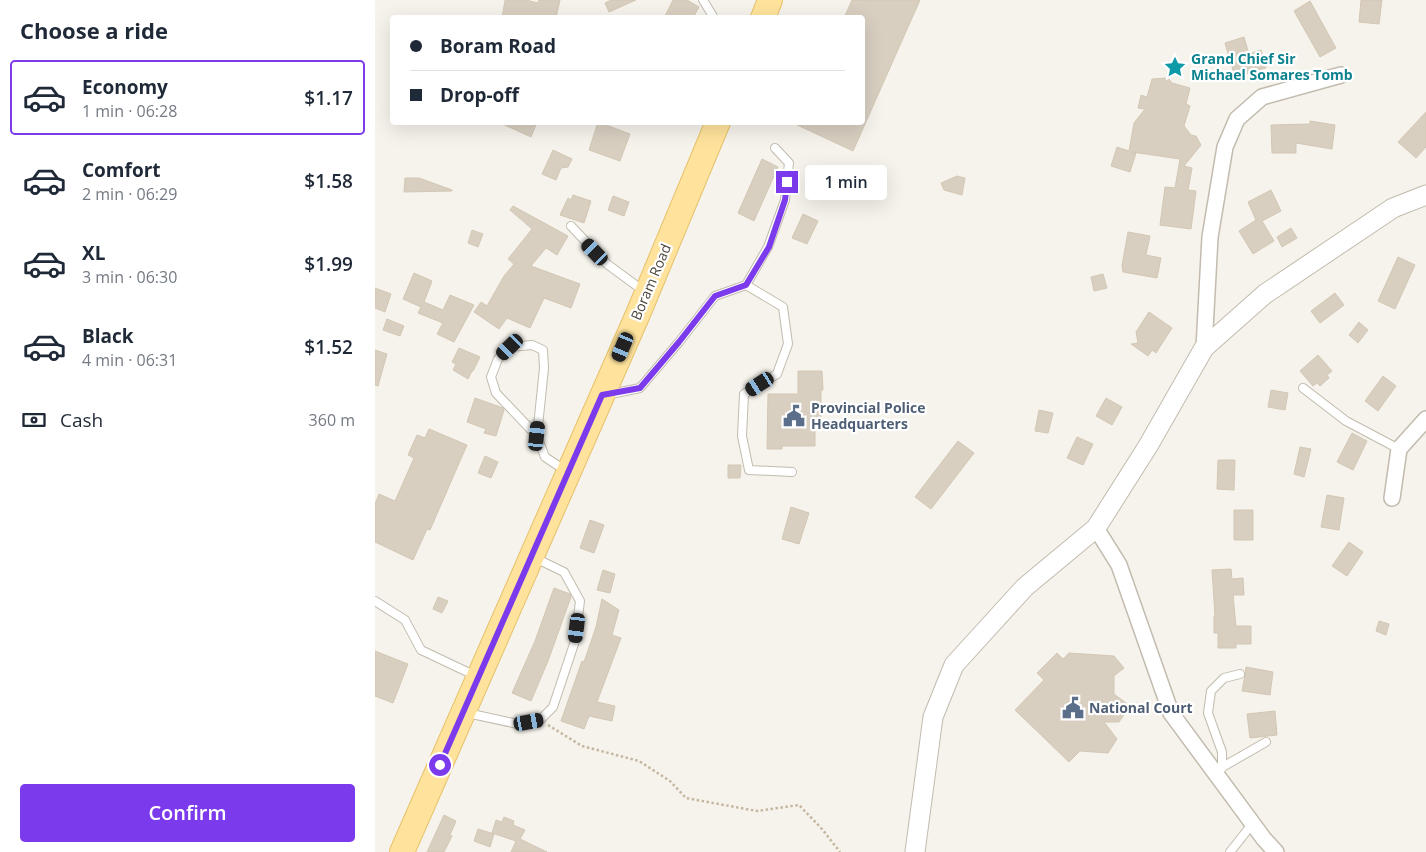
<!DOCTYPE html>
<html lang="en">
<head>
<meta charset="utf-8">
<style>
  :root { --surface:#fff; --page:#f2f2f3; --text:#1f2937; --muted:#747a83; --line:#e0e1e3; --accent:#7c3aed }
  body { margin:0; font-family:"Open Sans",sans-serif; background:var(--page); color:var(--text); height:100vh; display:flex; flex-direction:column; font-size:19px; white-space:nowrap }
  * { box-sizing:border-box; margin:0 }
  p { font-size:16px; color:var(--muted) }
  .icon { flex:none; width:28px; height:28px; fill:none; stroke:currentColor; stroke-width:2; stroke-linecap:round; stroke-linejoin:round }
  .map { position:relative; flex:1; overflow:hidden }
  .side { display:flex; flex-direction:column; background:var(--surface); width:375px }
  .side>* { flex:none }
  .hud { position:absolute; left:15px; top:15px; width:475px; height:110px; border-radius:5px; box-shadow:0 5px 20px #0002; display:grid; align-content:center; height:110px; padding:0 20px; background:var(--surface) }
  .end { position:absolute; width:22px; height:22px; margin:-11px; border:6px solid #7c3aed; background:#fff; box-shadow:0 0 0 2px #fff }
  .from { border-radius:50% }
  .bubble { position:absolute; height:35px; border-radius:5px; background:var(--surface); box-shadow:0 5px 20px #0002; font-size:16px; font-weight:600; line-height:35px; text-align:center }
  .car { position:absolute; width:15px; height:30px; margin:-15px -8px; border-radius:6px; box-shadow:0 0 4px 1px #0007; background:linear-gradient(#222 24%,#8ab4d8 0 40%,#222 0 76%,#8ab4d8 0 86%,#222 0) }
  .hud b { display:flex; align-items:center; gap:18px; height:48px; font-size:19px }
  .hud b+b { border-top:1px solid var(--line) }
  .hud i { width:12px; height:12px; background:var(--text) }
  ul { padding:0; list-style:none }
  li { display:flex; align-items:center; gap:15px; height:75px; margin:0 10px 8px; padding:0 10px; border:2px solid transparent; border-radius:5px }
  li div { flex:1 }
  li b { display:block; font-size:19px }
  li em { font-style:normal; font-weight:600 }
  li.current { border-color:var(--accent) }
  li>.icon { width:45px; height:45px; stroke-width:1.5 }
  h2 { padding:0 20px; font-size:22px; line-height:60px }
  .pay { display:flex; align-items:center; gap:12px; height:55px; padding:0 20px; font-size:19px }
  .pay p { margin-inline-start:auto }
  .primary-button { display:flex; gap:10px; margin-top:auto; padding:10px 20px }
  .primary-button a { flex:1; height:58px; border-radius:5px; background:var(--accent); color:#fff; font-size:20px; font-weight:600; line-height:58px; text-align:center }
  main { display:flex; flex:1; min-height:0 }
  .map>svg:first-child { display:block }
  .building { fill:#d8cfc1; stroke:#d3c7b4 }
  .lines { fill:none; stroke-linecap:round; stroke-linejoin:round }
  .service-casing { stroke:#c2bbae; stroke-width:10 }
  .minor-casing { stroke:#c2bbae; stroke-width:18 }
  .tertiary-casing { stroke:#c2bbae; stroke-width:21 }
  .primary-casing { stroke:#e6c16a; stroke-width:26 }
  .path { stroke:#c4b79f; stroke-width:2.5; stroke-dasharray:2.5 2.5; stroke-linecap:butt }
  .service { stroke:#fff; stroke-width:8 }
  .minor { stroke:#fff; stroke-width:15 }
  .tertiary { stroke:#fff; stroke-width:19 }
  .primary { stroke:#ffe39c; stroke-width:24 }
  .route { stroke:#7c3aed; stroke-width:6 }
  .labels { text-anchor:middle; stroke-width:4.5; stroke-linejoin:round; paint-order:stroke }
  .culture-label { font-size:14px; font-weight:bold; fill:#0d838f; stroke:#fff; text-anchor:start }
  .street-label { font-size:14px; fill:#4b4439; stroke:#fff }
  .service-label { font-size:14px; font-weight:bold; fill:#4e5e75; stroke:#fff; text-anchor:start }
</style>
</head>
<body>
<main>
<section class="side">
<h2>Choose a ride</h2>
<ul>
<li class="current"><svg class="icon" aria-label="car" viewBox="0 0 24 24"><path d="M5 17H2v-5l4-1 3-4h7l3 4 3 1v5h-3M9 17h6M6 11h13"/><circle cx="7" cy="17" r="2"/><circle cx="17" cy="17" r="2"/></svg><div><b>Economy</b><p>1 min · 06:28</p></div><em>$1.17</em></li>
<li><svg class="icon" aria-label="car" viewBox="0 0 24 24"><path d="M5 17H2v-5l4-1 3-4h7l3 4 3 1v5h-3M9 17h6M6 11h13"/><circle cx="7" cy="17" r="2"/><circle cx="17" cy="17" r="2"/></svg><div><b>Comfort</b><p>2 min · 06:29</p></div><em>$1.58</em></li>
<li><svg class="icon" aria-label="car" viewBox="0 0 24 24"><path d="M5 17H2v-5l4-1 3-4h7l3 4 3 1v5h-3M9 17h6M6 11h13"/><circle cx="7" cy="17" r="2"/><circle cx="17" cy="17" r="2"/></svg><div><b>XL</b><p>3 min · 06:30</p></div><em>$1.99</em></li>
<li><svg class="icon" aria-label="car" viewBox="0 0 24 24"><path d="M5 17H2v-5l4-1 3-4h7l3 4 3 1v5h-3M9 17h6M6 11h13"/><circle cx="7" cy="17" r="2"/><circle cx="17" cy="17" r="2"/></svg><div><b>Black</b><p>4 min · 06:31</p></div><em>$1.52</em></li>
</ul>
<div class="pay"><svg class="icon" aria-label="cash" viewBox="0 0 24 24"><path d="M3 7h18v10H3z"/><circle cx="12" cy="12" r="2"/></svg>Cash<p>360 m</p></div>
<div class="primary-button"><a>Confirm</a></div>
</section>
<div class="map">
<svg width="1051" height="852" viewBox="0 0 1051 852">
  <rect width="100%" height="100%" fill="#f6f3ec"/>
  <path class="building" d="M130 0H151L163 3 164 0H185L181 18H127Z
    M236 0H261L234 12 230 3Z
    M298 0H312L324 7 318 18H289Z
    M477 0H545L478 151 416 122H488V18H469Z
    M986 0H1007L1004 24 984 22Z
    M935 1 961 48 945 57 919 11Z
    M869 37 874 54 886 50 891 68 860 77 850 43Z
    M793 78 797 83 815 88 811 104 815 106 809 126 816 135 821 136 826 145 809 166 817 168 813 190 821 191 816 229 785 225 790 187 800 188 805 159 757 152 761 153 755 172 736 166 742 147 754 151 759 123 770 109 763 108 766 95 772 97 777 79Z
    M1051 112V147L1041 158 1023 142Z
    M935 121 960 125 957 149 921 143V153H897L896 125 935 124Z
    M123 122H162L156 137Z
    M223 122 255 134 245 161 214 150Z
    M178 150 197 159 193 167 186 168 181 180 167 174Z
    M387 159 403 167 379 221 363 213Z
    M441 168 468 180 460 197 433 185Z
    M582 176 590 178 587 195 569 190 566 183Z
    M30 178H44L77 190V191L29 192Z
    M896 190 906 211 887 221 899 241 878 254 864 231 881 220 873 202Z
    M198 195 216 201 209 223 185 215 193 198 196 200Z
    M238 196 254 202 249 216 233 210Z
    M138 206 193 236 182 255 171 248 156 266 205 284 196 308 169 298 155 328 132 318 124 329 99 312 106 302 112 306 129 276 139 264 133 259 157 229 135 210Z
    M428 214 443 221 432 244 417 238Z
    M916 228 922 238 907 247 902 237Z
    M97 230 108 234 103 247 93 243Z
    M753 232 775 236 771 255 786 258 782 278 748 272 747 265Z
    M1023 257 1040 265 1020 309 1003 301Z
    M39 273 57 281 49 302 68 310 75 295 99 305 79 342 62 334 68 323 43 313 46 307 28 299Z
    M728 274 732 288 719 291 716 277Z
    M0 288 16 294 10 312 0 308Z
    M960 293 969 305 945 323 936 311Z
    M774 312 797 328 781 353 777 350 773 356 756 344 763 343 761 332Z
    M12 319 29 326 25 336 8 330Z
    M984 322 993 330 983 343 974 335Z
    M84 348 105 357 98 371H97L93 379 78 370 81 364 77 362Z
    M0 350 12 354 3 386 0 385Z
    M943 355 957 371 952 375 954 378 945 386 942 383 938 386 925 371Z
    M423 371H447L448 390H446V426H440V446H407V449H392L393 394H423Z
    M1008 376 1021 386 1003 411 990 401Z
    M896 390 913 393 910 410 893 407Z
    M100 398 128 408 129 410 121 436 109 433 111 429 92 422Z
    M731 398 747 407 737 425 721 416Z
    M664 410 678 413 673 433 660 431Z
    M54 429 92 445 55 530 52 529 38 560 0 542V504L4 494 20 501 39 458 33 455 42 435 50 438Z
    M977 433 992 441 978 470 962 462Z
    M702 437 718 444 708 465 692 458Z
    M583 441 599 453 556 509 540 497Z
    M925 447 936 449 929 477 919 474Z
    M110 456 123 462 116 478 103 473Z
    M843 460H860L859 490 842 489Z
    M353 465H366L365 478H353Z
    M952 495 969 498 964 530 946 527Z
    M416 507 434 513 424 544 407 539Z
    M859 510H878V540H859Z
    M215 520 229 525 219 553 205 548Z
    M974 542 988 552 972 576 957 566Z
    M856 569 857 579 868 578 869 595H858L861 626H876V644H861V648H843V633H839V616H840L837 570Z
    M228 570 240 574 235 593 222 590Z
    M179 588 195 594 196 597 173 661 156 701 137 693 160 641Z
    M63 597 73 601 67 613 58 609Z
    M227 599 244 610 237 635 246 638 222 702 240 706 237 721 214 716 209 729 186 721 207 661 209 662 221 627Z
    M1004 621 1014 624 1011 635 1001 631Z
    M0 651 33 664 18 703 0 696Z
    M682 653 688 659 694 653 739 656 749 668 739 676V694L755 706 744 722H729L742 739 733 753 705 751 694 762 640 710 669 680 662 673Z
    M871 667 898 672 895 695 867 691 870 675Z
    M900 711 902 735 875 738 872 714Z
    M69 815 81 821 75 835 77 836 69 852H52Z
    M129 817 139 821 138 825 150 830 145 839 172 852H136L141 841 117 833 121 820 127 822Z
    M103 829 119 834 115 847 99 841Z"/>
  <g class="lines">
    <g class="service-casing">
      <path id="service" d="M328 0 339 18
        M196 226 232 264 270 292
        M371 285 393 247 410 200 414 163 400 148
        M928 388 971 421 1024 449
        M231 395 265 388 304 342 340 296 371 285 408 307 413 344 402 374 369 394 367 436 374 470 417 472
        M162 436 121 393 116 377 123 359 135 347 157 345 168 350 169 368 162 436 170 457 191 471
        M0 601 30 620 46 650 101 676
        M92 713 143 724 165 720 178 707 200 641 205 601 189 572 160 558
        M847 768V752L833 713 836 691 849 678 865 674
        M844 769 891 742
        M855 852 878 823"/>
    </g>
    <g class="minor-casing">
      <path id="minor" d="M829 348 835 237 850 147 862 119 887 97 966 75
        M1017 498 1024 449 1051 419
        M721 528 744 565 796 713 889 839 901 852"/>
    </g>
    <g class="tertiary-casing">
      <path id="tertiary" d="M540 852 558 717 579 665 650 587 721 528 773 446 829 348 890 294 1018 208 1051 195"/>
    </g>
    <g class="primary-casing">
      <path id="primary" d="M388 18 395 0
        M27 852 263 314 343 122"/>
    </g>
    <path class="path" d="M173 725 207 746 264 761 295 781 311 798 382 811 424 805 447 829 465 852"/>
    <use href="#service" class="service"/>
    <use href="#minor" class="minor"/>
    <use href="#tertiary" class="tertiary"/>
    <use href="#primary" class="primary"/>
  </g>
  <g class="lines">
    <path class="route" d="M65 765 227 395 265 388 304 342 340 296 371 285 394 247 410 200 412 182"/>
  </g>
  <defs>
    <g id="sight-bare" transform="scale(1.725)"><path d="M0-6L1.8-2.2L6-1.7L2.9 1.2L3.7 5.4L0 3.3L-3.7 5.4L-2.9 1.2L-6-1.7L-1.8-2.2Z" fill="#0f9aa8" stroke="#fff" stroke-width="2.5" paint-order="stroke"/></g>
    <g id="civic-bare" transform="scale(1.725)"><path d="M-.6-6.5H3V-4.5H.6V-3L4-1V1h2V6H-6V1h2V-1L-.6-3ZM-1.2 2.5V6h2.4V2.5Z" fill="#5c6f8a" stroke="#fff" stroke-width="2.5" paint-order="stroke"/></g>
  </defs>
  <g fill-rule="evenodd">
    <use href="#sight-bare" x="800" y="67"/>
    <use href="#civic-bare" x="419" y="416"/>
    <use href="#civic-bare" x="698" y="708"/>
  </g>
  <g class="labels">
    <g class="culture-label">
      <text x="816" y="64">Grand Chief Sir<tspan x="816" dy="16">Michael Somares Tomb</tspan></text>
    </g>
    <g class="street-label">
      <text transform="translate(276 282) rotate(-67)" y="5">Boram Road</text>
    </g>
    <g class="service-label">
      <text x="436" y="413">Provincial Police<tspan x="436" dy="16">Headquarters</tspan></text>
      <text x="714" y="713">National Court</text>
    </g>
  </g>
</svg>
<i class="end from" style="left:65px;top:765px"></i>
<i class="end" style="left:412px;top:182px"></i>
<div class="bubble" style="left:430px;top:165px;width:82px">1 min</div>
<i class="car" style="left:220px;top:252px;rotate:316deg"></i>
<i class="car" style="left:135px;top:347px;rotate:226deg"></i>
<i class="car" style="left:248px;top:347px;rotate:203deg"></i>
<i class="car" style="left:385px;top:384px;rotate:237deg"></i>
<i class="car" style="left:162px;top:436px;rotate:6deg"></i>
<i class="car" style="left:202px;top:628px;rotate:187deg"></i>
<i class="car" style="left:154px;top:722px;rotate:80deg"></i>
<div class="hud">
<b><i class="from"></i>Boram Road</b>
<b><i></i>Drop-off</b>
</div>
</div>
</main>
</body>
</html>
